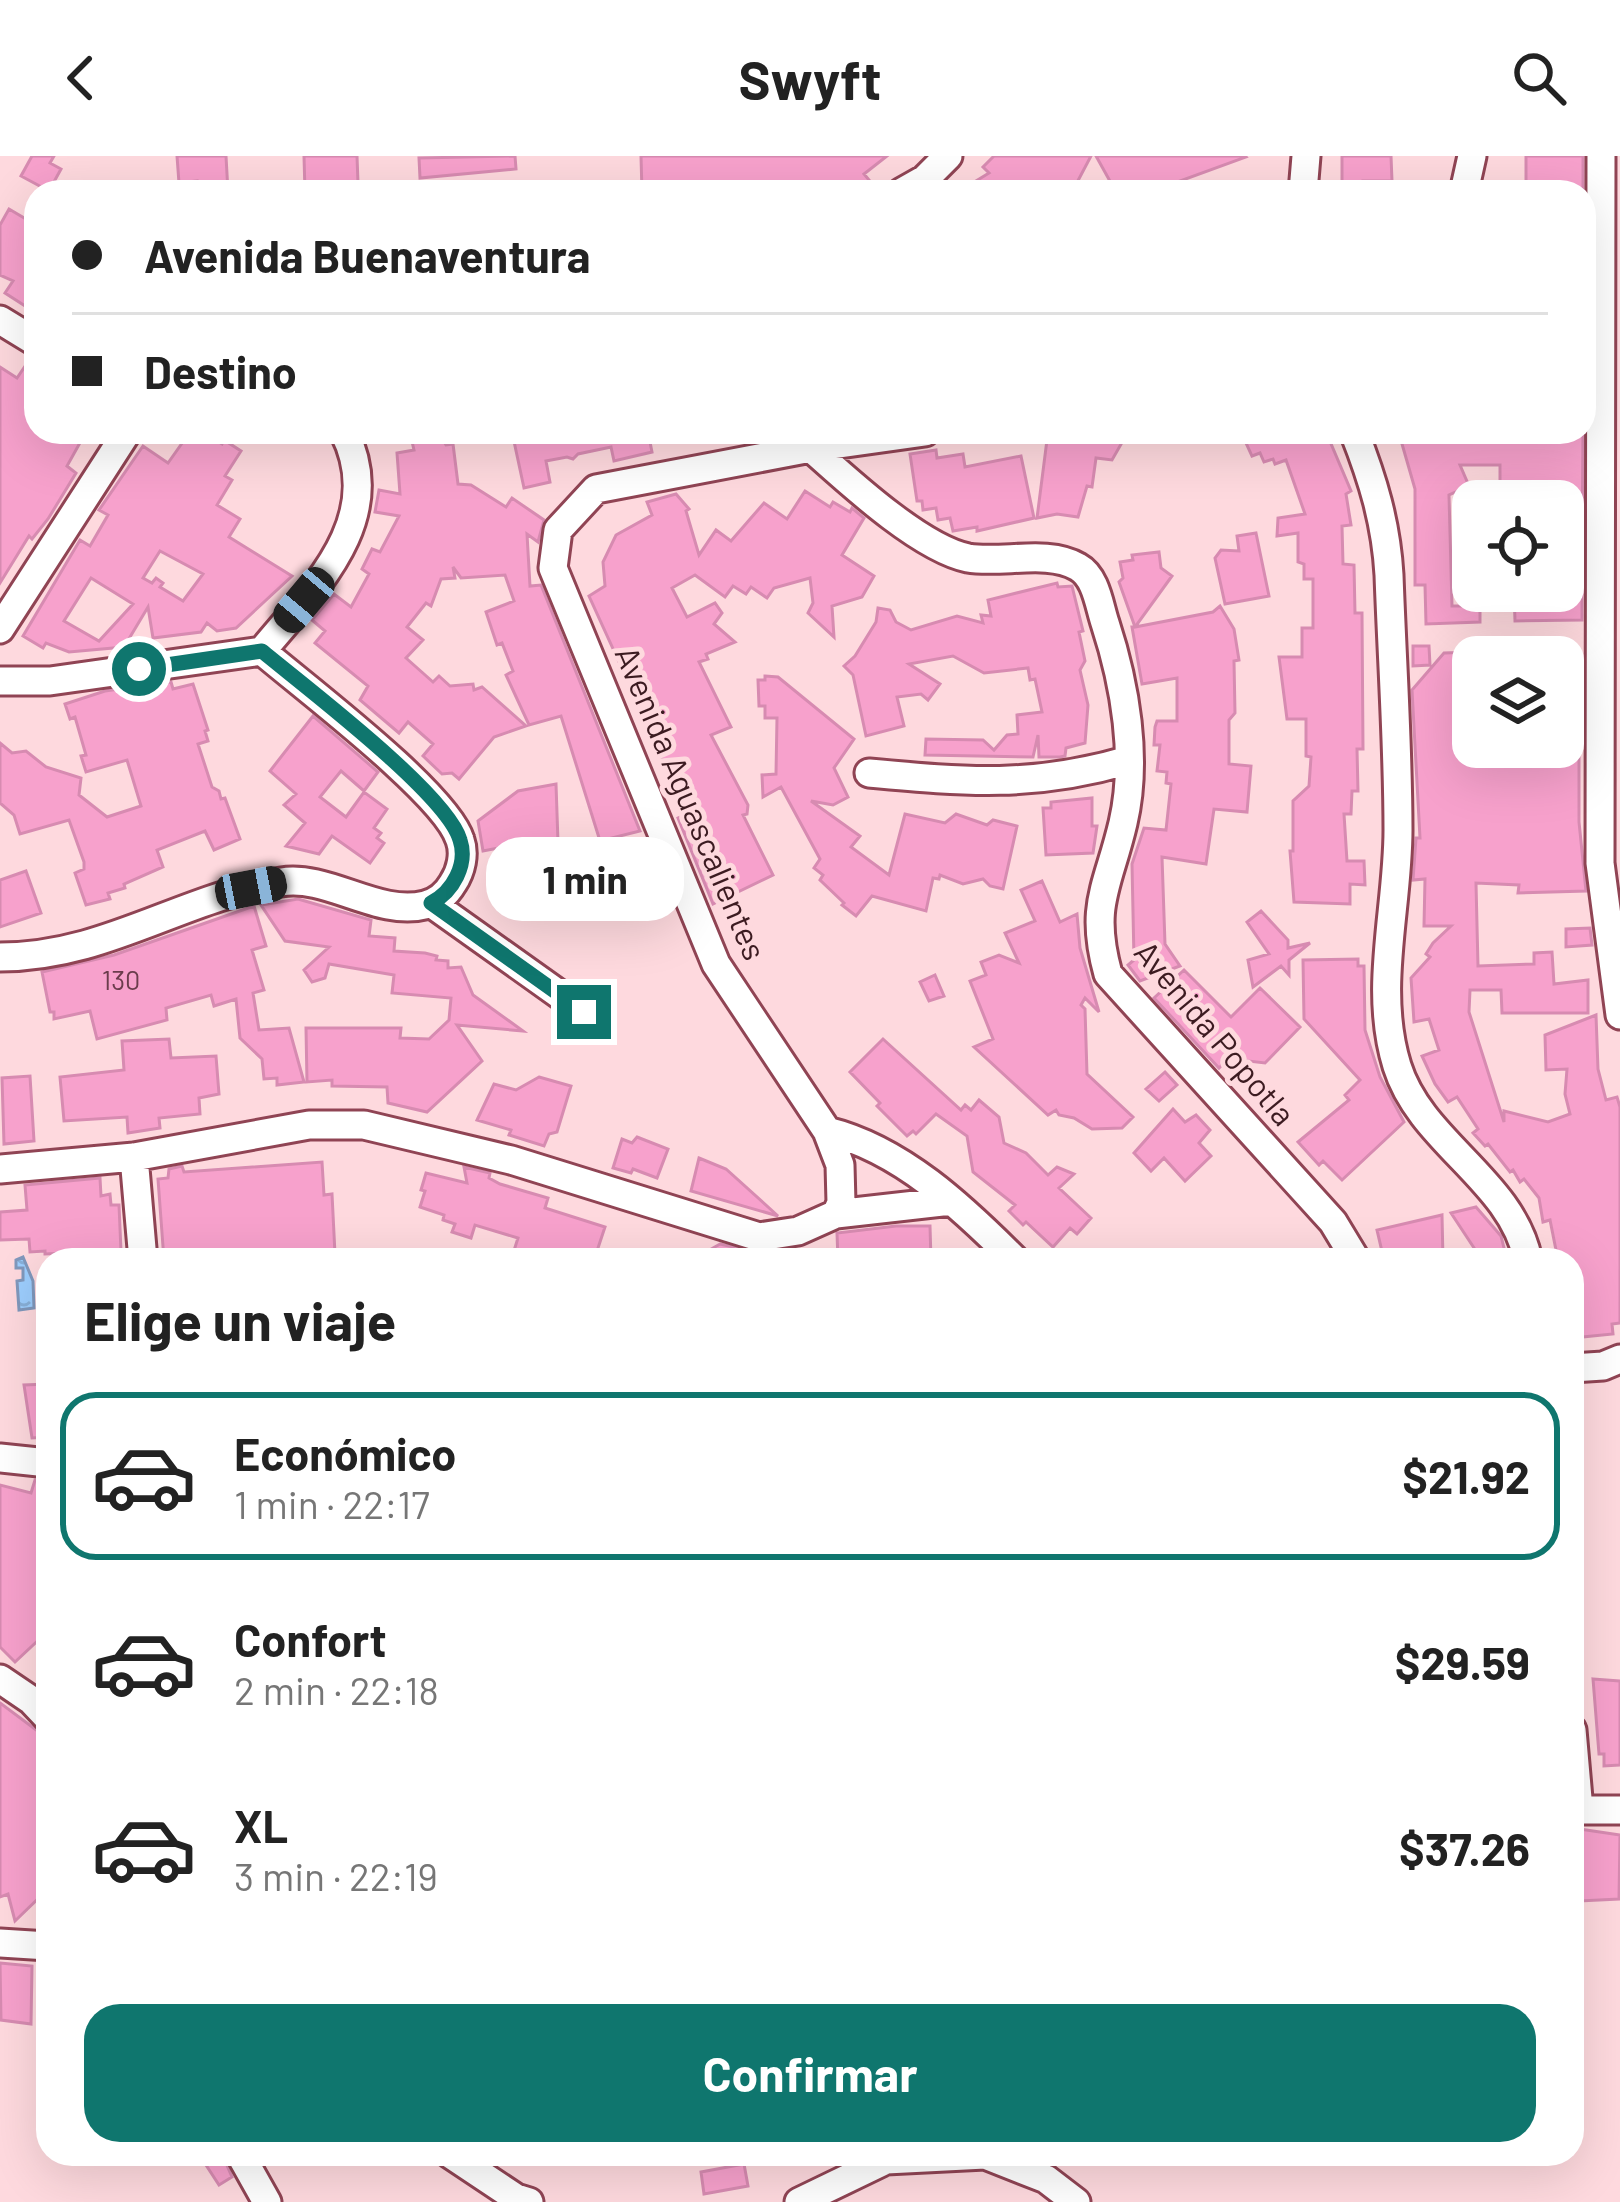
<!DOCTYPE html>
<html lang="es">
<head>
<meta charset="utf-8">
<style>
  :root { --surface:#fff; --page:#f6f6f6; --text:#222; --muted:#767676; --line:#e0e0e0; --accent:#0f766e }
  body { margin:0; font-family:Barlow,sans-serif; background:var(--page); color:var(--text); height:100vh; display:flex; flex-direction:column; font-size:45px; white-space:nowrap }
  * { box-sizing:border-box; margin:0 }
  p { font-size:39px; color:var(--muted) }
  .icon { flex:none; width:66px; height:66px; fill:none; stroke:currentColor; stroke-width:2; stroke-linecap:round; stroke-linejoin:round }
  .map { position:relative; flex:1; overflow:hidden }
  .drawer { position:absolute; left:36px; top:1092px; width:1548px; height:918px; display:flex; flex-direction:column; background:var(--surface); border-radius:36px; box-shadow:0 12px 48px #0002 }
  .drawer>* { flex:none }
  .banner { position:absolute; left:24px; top:24px; width:1572px; height:264px; border-radius:36px; box-shadow:0 12px 48px #0002; display:grid; align-content:center; height:264px; padding:0 48px; background:var(--surface) }
  .buttons { position:absolute; left:1452px; top:324px; display:grid; gap:24px }
  .buttons a { display:grid; place-items:center; width:132px; height:132px; border-radius:24px; background:var(--surface); box-shadow:0 12px 48px #0002; font-size:60px }
  .end { position:absolute; width:54px; height:54px; margin:-27px; border:15px solid #0f766e; background:#fff; box-shadow:0 0 0 6px #fff }
  .from { border-radius:50% }
  .bubble { position:absolute; height:84px; border-radius:36px; background:var(--surface); box-shadow:0 12px 48px #0002; font-size:39px; font-weight:700; line-height:84px; text-align:center }
  .car { position:absolute; width:36px; height:72px; margin:-36px -18px; border-radius:15px; box-shadow:0 0 9px 3px #0007; background:linear-gradient(#222 24%,#8ab4d8 0 40%,#222 0 76%,#8ab4d8 0 86%,#222 0) }
  .banner b { display:flex; align-items:center; gap:42px; height:114px; font-size:45px }
  .banner b+b { border-top:3px solid var(--line) }
  .banner i { width:30px; height:30px; background:var(--text) }
  ul { padding:0; list-style:none }
  li { display:flex; align-items:center; gap:36px; height:168px; margin:0 24px 18px; padding:0 24px; border:6px solid transparent; border-radius:36px }
  li div { flex:1 }
  li b { display:block; font-size:45px }
  li em { font-style:normal; font-weight:700 }
  li.current { border-color:var(--accent) }
  li>.icon { width:108px; height:108px; stroke-width:1.5 }
  h2 { padding:0 48px; font-size:54px; line-height:144px }
  .cta { display:flex; gap:24px; margin-top:auto; padding:24px 48px }
  .cta a { flex:1; height:138px; border-radius:36px; background:var(--accent); color:#fff; font-size:48px; font-weight:700; line-height:138px; text-align:center }
  header { display:flex; justify-content:space-between; align-items:center; height:156px; padding:0 48px; background:var(--surface); font-size:54px; font-weight:700 }
  .map>svg:first-child { display:block }
  .water { fill:url(#water-ripples); stroke:#8098bc; stroke-width:3 }
  .building { fill:#f7a1cc; stroke:#d78bb1; stroke-width:3; fill-rule:evenodd }
  .lines { fill:none; stroke-linecap:round; stroke-linejoin:round }
  .minor-casing { stroke:#904454; stroke-width:33 }
  .minor { stroke:#fff; stroke-width:27 }
  .route { stroke:#0f766e; stroke-width:15 }
  .labels { text-anchor:middle; stroke-width:10; stroke-linejoin:round; paint-order:stroke }
  .number-label { font-size:27px; fill:#6b3c4c }
  .street-label { font-size:33px; fill:#3c1b21; stroke:#fed9de }
</style>
</head>
<body>
<header><svg class="icon" aria-label="back" viewBox="0 0 24 24"><path d="M15 5l-7 7 7 7"/></svg>Swyft<svg class="icon" aria-label="search" viewBox="0 0 24 24"><circle cx="10" cy="10" r="6"/><path d="M15 15l6 6"/></svg></header>
<div class="map">
<svg width="1620" height="2046" viewBox="0 0 1620 2046">
  <defs>
    <pattern id="water-ripples" width="26" height="14" patternUnits="userSpaceOnUse" patternTransform="scale(3)"><rect width="26" height="14" fill="#9dcefe"/><path d="M2 4q2-2 4 0t4 0M15 11q2-2 4 0t4 0" fill="none" stroke="#88b0d9"/></pattern>
  </defs>
  <rect width="100%" height="100%" fill="#fed9de"/>
  <path class="water" d="M23 1101 33 1125 34 1152 19 1154 17 1125 23 1124V1112H16V1104Z"/>
  <path class="building" d="M32 0H54L50 7 61 13 49 35 21 20Z
    M177 0H226L228 36H197V25L179 27Z
    M304 0H357L358 27 305 36Z
    M515 0 516 13 420 22 419 2Z
    M641 0H887L864 18 869 24 844 36H642Z
    M994 0H1091L1072 36H958L989 17 983 11Z
    M1096 0H1245L1246 1 1150 36H1116Z
    M1342 0H1391L1392 25H1363V36H1342Z
    M1526 0H1583V36H1526Z
    M9 53 36 69 30 79 36 83V157L5 137 13 125 0 119V69Z
    M30 203 36 204V276H86L67 310 76 317 48 363 32 383 29 380 0 427V211L17 222Z
    M190 276H202L222 288 224 284 241 295 225 320 232 324 217 349 240 363 229 381 292 420 236 472 217 475 207 467 201 476 153 482 148 451 124 491 69 496 46 487 43 492 23 480 80 384 90 390 108 359 99 354 143 290 168 307ZM160 395 203 418 183 445 160 431 163 427 156 422 152 427 143 422ZM91 422 133 448 99 485 64 465Z
    M438 276 446 289 453 288 458 328 471 329 506 351 512 342 544 364 538 386 527 378 530 430 541 429 640 675 600 685 561 560 529 569 506 519 513 515 502 487 497 489 486 456 514 445 505 419 461 422 453 411 455 422 441 423 431 450 426 447 407 471 423 484 406 502 433 526 439 520 450 530 473 528 474 534 482 531 526 570 494 581 459 623 452 617 442 618 423 600 433 588 408 566 399 577 360 544 368 530 315 487 325 475 312 464 334 438 351 451 369 418 362 413 372 393 380 396 399 360 375 356 379 334 400 338 397 297 414 294 410 277Z
    M512 276H648L652 296 614 305 611 291 578 298 573 303 567 301 546 305 550 326 524 332Z
    M1048 276H1128L1112 304 1096 302 1092 331 1087 330 1078 361 1057 358 1037 362Z
    M1241 276H1326L1351 335 1346 338 1351 369 1342 370 1343 408 1354 409 1355 457H1362L1363 593H1357L1358 635H1352L1351 658H1344L1347 705H1364L1365 729 1350 728V748L1294 746 1290 695H1293V645L1309 630 1311 601 1306 600V563H1287L1279 501H1302V472H1313V423H1304V408L1298 406V377L1277 380 1278 362 1305 358 1286 304 1275 308 1273 303 1264 306 1260 297 1252 300Z
    M1409 276H1469L1473 286 1539 281V276H1583L1582 391H1563V345H1500V309H1460L1469 330 1449 339 1452 450H1480V466L1426 468 1425 429H1415V333L1400 281Z
    M936 294 937 302 963 298 965 311 1021 300 1034 362 977 375V371L953 375 950 362 938 364 936 352 923 354 922 345H917L910 298Z
    M805 335 830 351 833 346 850 356 852 352 864 362 842 399 874 420 862 441 832 450 834 481 808 457 813 447 810 422 774 432 767 442 751 431 746 438 733 430 725 441 695 419 672 432 687 461 715 447 722 457 714 468 735 486 706 498 708 503 699 506 731 571 711 579 748 649 747 658 743 659 773 719 713 748 678 662 689 657 669 610 665 611 645 553 625 519 589 440 605 430 603 406 616 379 652 359 647 346 676 338 689 353 686 355 699 399 716 374 731 385 764 347 787 363Z
    M1256 377 1269 440 1225 448 1215 402 1221 394 1239 395 1237 380Z
    M1159 396 1161 412 1172 420 1135 471 1213 456 1220 450 1234 473 1239 504 1234 505 1235 557 1229 564V608L1251 610 1247 656 1214 653 1206 708 1162 701 1165 788 1180 810 1140 825 1128 809 1134 804 1132 708 1144 672 1166 674 1171 628 1166 627 1167 616 1157 615 1160 589H1154L1155 571 1157 565H1177V522L1142 528 1132 471H1135L1119 426 1123 422 1120 406 1133 404 1132 399Z
    M1057 427 1058 431 1072 430 1083 475 1079 476 1085 505 1080 514 1088 549 1085 587 1066 592 1065 600 1060 601H1039L1038 579 1033 601 925 599 926 583 983 584 994 594 1007 579 1018 578 1017 559 1042 556 1035 523 1030 524 1028 512 984 517 953 500 909 508 940 528 928 544 921 538 897 541 904 570 866 580 853 519 844 510 855 500 876 466 878 452 890 454 896 466 911 474 957 460 983 467 981 459 991 460 988 444Z
    M1564 431 1582 433V464L1515 465 1514 435H1564Z
    M1413 490H1429L1430 509 1413 510Z
    M1473 496V591H1485V610L1525 609V591H1563V569L1579 568V666L1586 735 1518 737 1519 729 1476 727 1477 769 1478 810 1534 808V797L1552 796 1554 828 1588 824V857H1502L1501 834H1470L1469 856 1504 966V955L1548 966 1570 958 1565 938 1567 913 1546 914 1545 879 1596 859 1598 913 1606 944 1617 941 1620 951V1167L1612 1168 1613 1178 1572 1182V1104H1558L1550 1064 1543 1066 1539 1042 1524 1023 1520 1026 1513 1014 1510 1016 1488 988 1485 990 1473 977 1478 973 1457 941 1448 946 1435 928 1422 900 1439 894 1429 863 1414 866 1411 822 1430 801 1426 798 1433 787 1451 770H1424L1425 723 1413 724 1416 682H1420L1412 534 1444 497Z
    M765 520 778 521 854 583 834 612 848 641 833 649 811 645 860 680 851 691 889 719 905 658 945 667 956 658 987 669 993 664 1017 670 1003 733 990 730 983 723 963 728 940 719 939 723 933 722 926 755 872 740 856 760 842 749 844 747 820 724 823 719 814 712 820 703 781 631 763 641 762 619 776 618 777 562H765V550H759L758 524H765Z
    M171 526 173 533 193 528 208 574 205 575 208 585 198 588 212 631 219 635 221 643 225 642 240 683 214 694 205 675 157 694 163 711 124 728 125 732 108 737 110 743 86 749 75 717 84 713V706L69 664 20 678 14 659 0 647V587L12 597 26 595 46 611 81 622 79 639 107 661 141 650 127 604 86 616 81 600 86 599 75 561 70 563 65 548 105 535Z
    M313 560 378 616 364 635 341 615 320 641 346 661 364 636 387 653 374 672 381 677 377 682 384 687 370 707 332 680 319 698 286 690 305 667 284 649 296 638 270 615Z
    M556 628 559 715 595 693 597 714 625 737 622 742 571 718 570 740 555 755 506 721 514 689 483 695 478 665 518 635Z
    M1092 642V670H1097L1093 697 1046 699 1043 652H1051V646Z
    M26 715 41 757 0 771V724Z
    M1042 725 1060 766 1077 758 1080 792 1099 856 1085 842 1081 849 1085 853 1087 918 1133 961 1122 972 1092 973 1074 962 1059 959 1056 954 1048 959 974 891 993 883 970 825 986 819 981 806 999 799 1019 807 1005 777 1035 765 1021 734Z
    M298 743 371 764 369 780 395 782 394 795 425 797 437 800 436 804 448 805V812L461 811 473 839 523 875 457 869 482 905 427 956 388 947 387 931 332 930V924L307 926 306 872H401L400 882 429 883 449 864 451 842 392 837 394 819 329 808 325 822 312 826 304 814 329 791 285 785 261 749Z
    M254 750 266 790 252 794 264 834 253 837 259 874 289 872 304 926 277 929V922L264 923 262 903 240 882 236 843 214 850 211 839 166 852 167 864 97 883 90 855 54 863V856H50L42 816 114 799Z
    M1261 755 1288 784V792L1310 787 1289 804V819L1281 810 1253 831 1248 804 1269 798 1247 766Z
    M1590 772 1592 789 1566 791V773Z
    M1358 803V810H1364L1365 874 1380 921 1404 966 1342 1024 1323 1005 1319 1009 1298 986 1349 944 1345 939 1360 924 1304 863 1303 804Z
    M1184 814 1231 861 1260 832 1300 871 1265 907 1240 904 1236 908 1228 903 1219 912 1154 842Z
    M935 819 944 840 929 845 920 826Z
    M169 883 171 902 216 900 219 938 199 942 200 958 159 962 160 972 128 977 127 961 64 965 60 921 124 914 122 885Z
    M883 883 961 954 965 949 971 954 979 944 999 961 1004 987 1026 997 1048 1019 1057 1011 1074 1018 1059 1032 1091 1062 1077 1078 1070 1072 1053 1091 1026 1066 1023 1069 1009 1055 1015 1049 973 1016 967 980 936 958 916 978 913 975 907 980 877 950 880 947 850 916Z
    M1165 916 1177 929 1159 945 1146 933Z
    M30 920 34 985 4 988 2 922Z
    M539 921 571 930 557 976 549 978 544 990 509 979 511 974 477 964 494 928 516 934Z
    M1173 953 1185 966 1196 959 1210 974 1199 987 1211 1000 1185 1025 1164 1002 1151 1015 1134 997Z
    M637 981 668 993 657 1022 633 1013 631 1017 613 1012 622 983 632 987Z
    M699 1002 726 1013 778 1060 691 1035Z
    M322 1006 324 1039 332 1038 335 1098 280 1104H164L158 1023 168 1022 169 1013 182 1010 184 1016Z
    M464 1011 490 1017 489 1022 500 1028 548 1042 545 1052 605 1071 594 1104H561L534 1096 533 1104H511L518 1082 475 1069 471 1082 452 1076 455 1068 443 1064 444 1059 420 1051 425 1035 421 1034 426 1017 467 1027Z
    M100 1022 101 1040 110 1038 111 1049H119L121 1095 45 1098V1095L30 1096 29 1083 0 1084V1056L27 1054 25 1029Z
    M1476 1051 1501 1080 1507 1104H1482L1451 1057Z
    M1442 1059 1443 1104H1384L1377 1074Z
    M896 1070H930L931 1104H838L837 1077Z
    M720 1088 768 1099V1104H692Z
    M48 1228V1281L32 1282 24 1229Z
    M35 1324 48 1325V1475L15 1506 0 1491V1329L31 1337Z
    M1593 1523 1620 1525V1609L1604 1610V1598H1599Z
    M0 1547 43 1579 40 1582 48 1588V1733L15 1765 8 1738 0 1741Z
    M1573 1672 1620 1679 1619 1743 1580 1745V1740H1572Z
    M0 1807 32 1810 31 1868 1 1864Z
    M217 1998H222L232 2021 219 2029 204 2006Z
    M744 2008 748 2030 704 2038 701 2016Z"/>
  <g class="lines">
    <g class="minor-casing">
      <path id="minor" d="M1601 0 1600 707 1620 859
        M902 36 925 23 948 0
        M1303 36 1306 0
        M1464 36 1472 0
        M0 164 36 186
        M1354 276C1373 324 1386 367 1389 419 1392 504 1398 589 1398 674 1398 753 1373 833 1397 910 1421 987 1512 1024 1528 1104
        M811 292C848 325 920 392 968 402 1001 408 1048 393 1078 411 1096 421 1099 449 1105 467 1125 528 1138 603 1123 667 1108 731 1089 749 1108 818L1333 1066 1356 1104
        M0 473 127 276
        M262 495C314 432 388 363 344 276
        M0 525H50L262 495
        M869 617C966 626 1034 632 1129 604
        M431 747 584 856
        M0 801C106 801 182 741 281 726 328 718 378 761 425 749 437 746 446 739 453 727 461 715 465 698 460 684 446 638 304 531 262 495
        M827 975C901 993 963 1052 1015 1104
        M134 1001 143 1104
        M0 1013 134 1001 309 969H364L511 1004 759 1081 798 1075 836 1058 841 1047 840 1009 827 975 716 808 553 412 558 374 596 333 811 292 925 276
        M836 1058 951 1045
        M1572 1212 1603 1210 1620 1203
        M0 1302 48 1307
        M0 1523 31 1544 48 1562
        M1572 1574 1579 1654
        M1572 1654H1620
        M0 1787 48 1790
        M240 1998 267 2046
        M450 1998 516 2042 529 2046
        M799 2046 886 2004 985 1999 1046 2023 1076 2046"/>
    </g>
    <use href="#minor" class="minor"/>
  </g>
  <g class="lines">
    <path class="route" d="M139 513 262 495C304 530 447 638 460 684 468 708 453 736 431 747L584 856"/>
  </g>
  <g class="labels">
    <g class="number-label">
      <text x="121" y="834">130</text>
    </g>
    <g class="street-label">
      <text transform="translate(691 647) rotate(67)" y="12">Avenida Aguascalientes</text>
      <text transform="translate(1215 877) rotate(50)" y="12">Avenida Popotla</text>
    </g>
  </g>
</svg>
<div class="buttons">
<a><svg class="icon" aria-label="locate" viewBox="0 0 24 24"><circle cx="12" cy="12" r="6"/><path d="M12 2v4M12 18v4M2 12h4M18 12h4"/></svg></a>
<a><svg class="icon" aria-label="layers" viewBox="0 0 24 24"><path d="M12 4l9 5-9 5-9-5zM3 14l9 5 9-5"/></svg></a>
</div>
<i class="end from" style="left:139px;top:513px"></i>
<i class="end" style="left:584px;top:856px"></i>
<div class="bubble" style="left:486px;top:681px;width:198px">1 min</div>
<i class="car" style="left:304px;top:444px;rotate:220deg"></i>
<i class="car" style="left:251px;top:732px;rotate:79deg"></i>
<div class="banner">
<b><i class="from"></i>Avenida Buenaventura</b>
<b><i></i>Destino</b>
</div>
<section class="drawer">
<h2>Elige un viaje</h2>
<ul>
<li class="current"><svg class="icon" aria-label="car" viewBox="0 0 24 24"><path d="M5 17H2v-5l4-1 3-4h7l3 4 3 1v5h-3M9 17h6M6 11h13"/><circle cx="7" cy="17" r="2"/><circle cx="17" cy="17" r="2"/></svg><div><b>Económico</b><p>1 min · 22:17</p></div><em>$21.92</em></li>
<li><svg class="icon" aria-label="car" viewBox="0 0 24 24"><path d="M5 17H2v-5l4-1 3-4h7l3 4 3 1v5h-3M9 17h6M6 11h13"/><circle cx="7" cy="17" r="2"/><circle cx="17" cy="17" r="2"/></svg><div><b>Confort</b><p>2 min · 22:18</p></div><em>$29.59</em></li>
<li><svg class="icon" aria-label="car" viewBox="0 0 24 24"><path d="M5 17H2v-5l4-1 3-4h7l3 4 3 1v5h-3M9 17h6M6 11h13"/><circle cx="7" cy="17" r="2"/><circle cx="17" cy="17" r="2"/></svg><div><b>XL</b><p>3 min · 22:19</p></div><em>$37.26</em></li>
</ul>
<div class="cta"><a>Confirmar</a></div>
</section>
</div>
</body>
</html>
